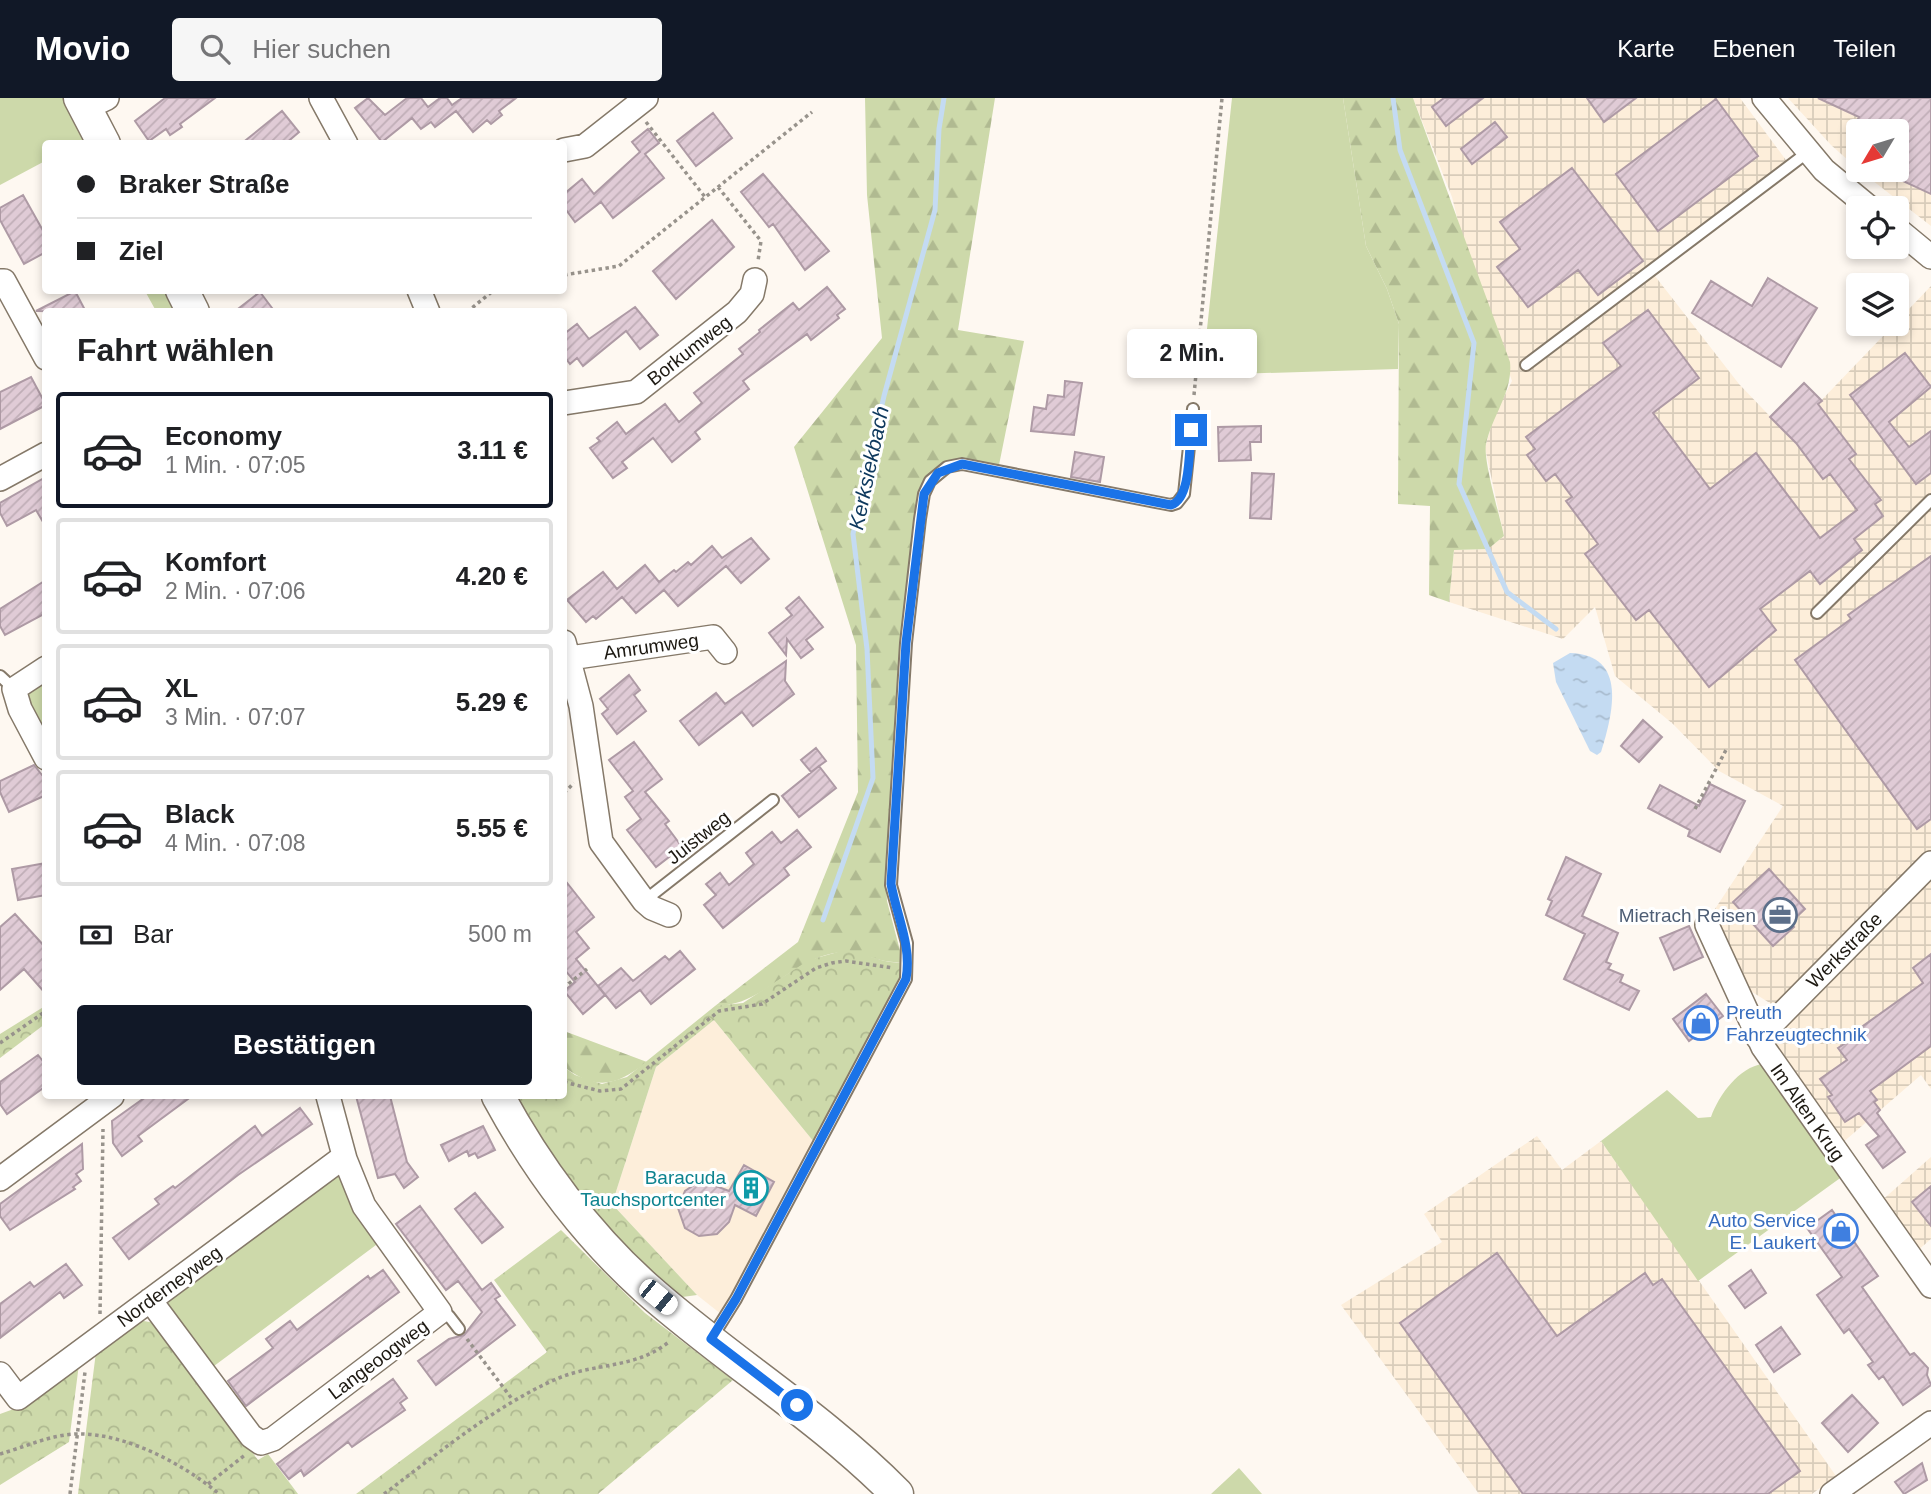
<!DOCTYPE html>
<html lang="de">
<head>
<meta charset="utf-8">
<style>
  :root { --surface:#fff; --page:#f6f6f6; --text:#202124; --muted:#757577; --line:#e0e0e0; --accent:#111827 }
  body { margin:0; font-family:Arial,sans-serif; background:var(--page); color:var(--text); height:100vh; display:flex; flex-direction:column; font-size:26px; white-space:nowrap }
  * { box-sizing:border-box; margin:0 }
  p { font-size:23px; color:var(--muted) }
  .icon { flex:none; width:38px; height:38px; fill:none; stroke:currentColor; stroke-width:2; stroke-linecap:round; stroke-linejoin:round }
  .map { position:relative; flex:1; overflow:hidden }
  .details { position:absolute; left:42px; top:210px; width:525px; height:791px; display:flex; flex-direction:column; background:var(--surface); border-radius:7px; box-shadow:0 4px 10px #0003 }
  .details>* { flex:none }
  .hud { position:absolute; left:42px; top:42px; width:525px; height:154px; border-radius:7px; box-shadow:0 4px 10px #0003; display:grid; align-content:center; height:154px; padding:0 35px; background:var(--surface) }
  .needle { width:46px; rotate:232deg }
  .tools { position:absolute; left:1846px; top:21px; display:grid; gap:14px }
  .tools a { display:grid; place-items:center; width:63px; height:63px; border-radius:7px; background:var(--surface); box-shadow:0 4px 10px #0003; font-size:35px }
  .end { position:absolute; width:32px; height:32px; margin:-16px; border:9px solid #1a73e8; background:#fff; box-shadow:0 0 0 4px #fff }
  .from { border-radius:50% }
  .bubble { position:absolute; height:49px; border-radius:7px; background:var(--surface); box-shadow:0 4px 10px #0003; font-size:23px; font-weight:800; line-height:49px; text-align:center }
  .car { position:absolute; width:21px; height:42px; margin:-21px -10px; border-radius:9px; box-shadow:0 0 5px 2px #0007; background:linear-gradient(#fff 24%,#345 0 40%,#fff 0 76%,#345 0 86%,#fff 0) }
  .hud b { display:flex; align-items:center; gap:24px; height:66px; font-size:26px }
  .hud b+b { border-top:2px solid var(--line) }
  .hud i { width:18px; height:18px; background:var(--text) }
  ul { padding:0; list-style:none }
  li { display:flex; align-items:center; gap:21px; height:116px; margin:0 14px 10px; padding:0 21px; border:4px solid var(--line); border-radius:7px }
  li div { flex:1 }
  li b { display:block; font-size:26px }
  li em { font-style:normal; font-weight:800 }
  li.on { border-color:var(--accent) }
  li>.icon { width:63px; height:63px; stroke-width:1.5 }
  h2 { padding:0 35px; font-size:32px; line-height:84px }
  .pay { display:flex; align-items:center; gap:18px; height:77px; padding:0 35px; font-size:26px }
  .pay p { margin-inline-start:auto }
  .action { display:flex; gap:14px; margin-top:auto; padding:14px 35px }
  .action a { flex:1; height:80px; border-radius:7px; background:var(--accent); color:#fff; font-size:28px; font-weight:800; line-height:80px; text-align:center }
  header { display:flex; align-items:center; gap:42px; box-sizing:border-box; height:98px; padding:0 35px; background:var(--accent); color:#fff }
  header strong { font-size:33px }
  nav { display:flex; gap:38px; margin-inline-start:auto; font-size:24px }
  .search { width:490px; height:63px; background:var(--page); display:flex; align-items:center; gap:18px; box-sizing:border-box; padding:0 24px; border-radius:7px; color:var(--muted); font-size:26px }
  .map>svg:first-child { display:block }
  .built { fill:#fdeeda }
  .industrial { fill:url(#industrial-grid) }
  .green { fill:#cdd9aa }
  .forest { fill:url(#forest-firs) }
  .park { fill:url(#park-crowns) }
  .water { fill:url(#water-ripples) }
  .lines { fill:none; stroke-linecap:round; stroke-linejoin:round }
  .stream { stroke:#c4dbf2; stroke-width:5 }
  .building { fill:url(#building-hatch); stroke:#ae9aa5; stroke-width:2 }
  .service-casing { stroke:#857969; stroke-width:14 }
  .minor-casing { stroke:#857969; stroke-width:26 }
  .secondary-casing { stroke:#857969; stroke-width:35 }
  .path { stroke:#98938c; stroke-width:3.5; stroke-dasharray:3.5 3.5; stroke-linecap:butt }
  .service { stroke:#fff; stroke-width:10 }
  .minor { stroke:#fff; stroke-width:23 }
  .secondary { stroke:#fff; stroke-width:32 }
  .route { stroke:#1a73e8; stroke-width:9 }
  .labels { text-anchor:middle; stroke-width:6; stroke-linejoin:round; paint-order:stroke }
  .street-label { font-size:19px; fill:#1d1912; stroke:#fff }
  .service-label { font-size:19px; fill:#4e5e75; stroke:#fff; text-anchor:end }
  .shop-label { font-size:19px; fill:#366cbe; stroke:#fff; text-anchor:start }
  .culture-label { font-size:19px; fill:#0d838f; stroke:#fff; text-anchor:end }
  .water-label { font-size:21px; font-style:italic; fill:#0d385d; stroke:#fff }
</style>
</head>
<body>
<header>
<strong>Movio</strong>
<div class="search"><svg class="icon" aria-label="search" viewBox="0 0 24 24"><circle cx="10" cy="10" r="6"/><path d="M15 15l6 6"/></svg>Hier suchen</div>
<nav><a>Karte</a><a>Ebenen</a><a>Teilen</a></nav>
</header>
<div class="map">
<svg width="1931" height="1396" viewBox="0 0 1931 1396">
  <defs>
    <pattern id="industrial-grid" width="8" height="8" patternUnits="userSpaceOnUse" patternTransform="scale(1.75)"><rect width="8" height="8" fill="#fdeeda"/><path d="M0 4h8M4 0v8" fill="none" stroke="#d8ccba"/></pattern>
    <pattern id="forest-firs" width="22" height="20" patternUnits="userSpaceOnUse" patternTransform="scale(1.75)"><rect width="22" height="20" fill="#cdd9aa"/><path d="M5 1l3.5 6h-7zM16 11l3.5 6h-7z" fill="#b0ba91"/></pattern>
    <pattern id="park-crowns" width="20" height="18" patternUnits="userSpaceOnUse" patternTransform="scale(1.75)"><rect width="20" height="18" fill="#cdd9aa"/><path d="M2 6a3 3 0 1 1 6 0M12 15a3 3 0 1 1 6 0" fill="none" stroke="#b0ba91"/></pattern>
    <pattern id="water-ripples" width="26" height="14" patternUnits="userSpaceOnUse" patternTransform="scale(1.75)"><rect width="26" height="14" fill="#c4dbf2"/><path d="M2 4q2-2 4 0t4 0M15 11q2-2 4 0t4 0" fill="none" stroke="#a8bbce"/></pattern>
    <pattern id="building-hatch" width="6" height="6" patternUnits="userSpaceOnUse" patternTransform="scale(1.75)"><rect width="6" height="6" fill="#e0cbd6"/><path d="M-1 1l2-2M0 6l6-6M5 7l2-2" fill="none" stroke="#c0aeb7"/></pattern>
  </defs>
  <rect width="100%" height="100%" fill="#fef8f1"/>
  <path class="built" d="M714 922 814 1044 721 1216 697 1197 612 1106 656 969Z"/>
  <path class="industrial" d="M1413 0H1740L1794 73 1655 178 1739 286 1788 337 1931 188V754L1776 909 1738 885 1709 820 1783 708 1719 673 1673 626 1615 578 1595 509 1563 541 1449 504 1454 452 1488 451 1504 438 1485 350 1494 318 1512 283 1462 139 1452 99Z
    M1788 0H1931V128L1859 72H1897V33H1858V71L1831 47Z
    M1931 778V991L1921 977 1841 1046 1775 947 1777 936Z
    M1537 1038 1562 1072 1601 1043 1836 1378 1812 1396H1479L1341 1207 1442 1144 1424 1116Z
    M1931 1059V1141L1916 1154 1880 1104Z"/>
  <path class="green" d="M0 0H67L90 45 46 46 45 63 0 87Z
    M1232 0H1343L1366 148 1387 191 1399 226 1398 271 1202 277Z
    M145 193H167L178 213H156Z
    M45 579V644L26 606 29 588Z
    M1763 966 1843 1078 1698 1183 1601 1043 1667 992 1698 1020 1711 1019C1719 997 1739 969 1763 966Z
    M331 1076 343 1081 380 1144 210 1271 168 1210 169 1199Z
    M1239 1370 1262 1396H1211Z"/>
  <path class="forest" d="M865 0H995L958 232 1024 243 999 367C968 362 950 356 927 382L886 785 887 803 903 864C878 867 856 849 830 856 787 866 761 908 715 908L798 844 858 694 856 547 794 349 882 240 867 97Z
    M1343 0H1413L1510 264C1513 294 1493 316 1486 346 1483 363 1500 418 1504 438L1488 451 1454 452 1449 504 1429 497 1430 408 1398 406 1399 226 1387 191 1366 148Z
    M564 933 647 964C616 988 597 993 564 969Z"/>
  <path class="park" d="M845 852C865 854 883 867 903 864L900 878 814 1044 714 922 656 969 612 1106 697 1197 675 1200 596 1125 510 998H564V969L575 977 602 986 627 979 715 908 743 905 809 862Z
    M45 908V926L0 960V936Z
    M561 1132 645 1215 733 1282 598 1396H356L547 1254 494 1182Z
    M138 1222 155 1225 258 1362 268 1356 298 1396H78L96 1254Z
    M79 1266 69 1344 0 1387V1316L22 1308Z"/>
  <path class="water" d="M1570 555C1628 557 1613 615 1601 654L1597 657 1590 653 1556 584 1553 565Z"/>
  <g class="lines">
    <path class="stream" d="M1393 0 1400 52 1474 245 1459 386 1507 494 1556 531
      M823 822 873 680 867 551 853 436 884 298 935 112 939 31 944 0"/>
  </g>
  <path class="building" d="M165 0H215L180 26 182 29 170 37 166 31 149 43 135 23Z
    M368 0 385 17 407 0H421L428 9 440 0H447L452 7 462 0H516L499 13 502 17 491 26 487 22 473 34 456 13 435 29 431 24 421 31 412 20 382 44 355 10Z
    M1444 0H1483L1446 28 1432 9Z
    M1587 0H1636L1604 24Z
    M1818 0H1931V96L1903 83 1908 71 1897 66V33H1852L1859 19Z
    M1716 1 1758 58 1658 133 1616 76Z
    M282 13 299 34 285 46H241Z
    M713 15 732 40 696 68 677 43Z
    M1495 24 1507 39 1472 66 1461 51Z
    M648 31 659 45 645 56 664 80 613 120 601 104 575 124 564 109V96L582 81 594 96 640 54 632 44Z
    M1572 70 1643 163 1598 197 1578 172 1528 209 1497 169 1520 151 1500 124Z
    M763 76 829 153 805 172 773 126 769 129 741 94Z
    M23 97 46 138V154L24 166 0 122V110Z
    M712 122 734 149 676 201 653 173Z
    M1768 180 1817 210 1781 269 1692 215 1711 183 1752 208Z
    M827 189 845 211 837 217 839 220 811 242 807 236 743 283 749 291 695 334 700 341 672 364 653 340 622 364 627 370 613 380 590 350 600 343 597 340 617 324 626 336 665 306 679 324 702 305 694 295 743 256 739 251 760 234 759 232 793 205 799 212Z
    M75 193 86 214 36 213Z
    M260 194 275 214H234Z
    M635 209 658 237 640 251 626 233 583 268 577 260 570 266 564 258V236L577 226 589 241Z
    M1648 212 1699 280 1653 315 1710 391 1756 355 1820 440 1857 412 1830 376 1823 381 1796 345 1770 319 1804 285 1822 303 1818 306 1856 356 1849 361 1881 402 1875 406 1883 418 1854 441 1862 452 1820 486 1810 473 1760 511 1776 532 1709 589 1649 512 1636 522 1585 456 1598 446 1566 403 1572 399 1555 376 1546 383 1527 357 1535 351 1526 339 1621 268 1603 245Z
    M1905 255 1931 289 1889 324 1909 349 1931 333V375L1916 386 1850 297Z
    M31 279 46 307 0 331V294Z
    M1065 283 1082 285 1074 337 1031 333 1034 309 1046 311 1048 297 1064 299Z
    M1261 328V344H1250L1251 362 1219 363 1218 329Z
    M1075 354 1104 359 1100 384 1071 379Z
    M1252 375 1274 376 1271 421 1250 420Z
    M46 379V429L36 412 7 428 0 415V405Z
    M751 440 769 461 741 485 726 468 678 508 664 492 636 515 622 499 596 521 593 518 586 524 567 502 603 474 617 491 645 467 659 484 674 472 676 474 688 464 691 467 712 448 722 460Z
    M1931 458V721L1917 731 1795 562 1851 521 1848 517Z
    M46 482V515L5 537 0 528V511Z
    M799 499 823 529 806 542 813 551 801 560 787 541 786 557 769 535 792 517 786 510Z
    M786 563 785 583 794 596 753 628 742 614 699 647 680 623 716 595 725 606Z
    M629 577 640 592 634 597 646 613 617 636 602 616 608 611 600 601Z
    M1643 622 1662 639 1639 664 1621 648Z
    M634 644 662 681 645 694 669 723 665 726 682 749 656 769 627 732 641 721 625 699 633 693 609 662Z
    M816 650 826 663 811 674 801 662Z
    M34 667 46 682V697L9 714 0 694V683Z
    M819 668 836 690 799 719 782 698Z
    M1710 686 1745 703 1720 754 1688 738 1690 732 1648 710 1660 687 1699 708Z
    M797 732 811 749 784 770 789 777 723 830 704 807 716 797 706 786 720 775 729 787 754 766 746 755 772 734 781 745Z
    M1566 759 1601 776 1582 818 1618 835 1606 864 1611 866 1608 871 1623 877 1620 884 1639 893 1629 912 1564 881 1585 836 1546 817 1552 803 1548 801Z
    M46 765V797L18 802 12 771Z
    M1769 771 1805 811 1790 825 1794 829 1773 848 1733 804Z
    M564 781 594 819 576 834 589 850 576 861 605 897 583 916 564 893 575 884 564 871Z
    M15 816 46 850V896L24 871 0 892V829Z
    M1689 828 1703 859 1674 872 1660 840Z
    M680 853 695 871 651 906 640 892 616 910 598 888 621 870 633 883 665 858 669 862Z
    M1931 856V948L1870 993 1877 1002 1874 1004 1880 1012 1877 1015 1905 1054 1883 1070 1866 1047 1879 1038 1859 1015 1845 1024 1828 999 1832 997 1820 981 1847 962 1838 950 1859 936 1856 933 1923 885 1913 870Z
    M1706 896 1723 918 1689 943 1673 921Z
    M38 957 46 967V988L7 1016 0 1006V984Z
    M147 998H192L138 1038 142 1043 122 1058 113 1045 112 1023Z
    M356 998H390L407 1064 418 1079 404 1090 395 1076 378 1080Z
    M300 1010 312 1026 238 1077 129 1161 113 1140 159 1106 155 1101 173 1088 175 1090 255 1028 262 1038Z
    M483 1028 495 1052 478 1060 475 1055 469 1058 467 1053 449 1063 441 1047Z
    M82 1046 83 1071 76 1076 81 1083 73 1089 75 1091 10 1132 0 1118V1106Z
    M744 1067 774 1084 756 1118 735 1107 729 1124 717 1136 699 1138 685 1130 678 1110 685 1093 694 1087 708 1085 729 1093Z
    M1931 1088V1128L1912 1104Z
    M475 1095 503 1129 482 1145 455 1111Z
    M420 1108 482 1192 491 1185 500 1198 495 1201 515 1227 436 1287 418 1263 449 1241 464 1237 482 1214 458 1183 446 1192 396 1126Z
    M1832 1112 1878 1178 1862 1189 1910 1257 1914 1255 1928 1270 1927 1277 1931 1287 1903 1307 1883 1278 1879 1281 1868 1267 1873 1264 1849 1231 1844 1235 1817 1197 1842 1179 1807 1130Z
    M1497 1155 1557 1238 1645 1175 1653 1187 1662 1181 1800 1373 1768 1396H1523L1400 1225Z
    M66 1166 82 1187 64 1200 60 1194 0 1240V1206L30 1184 34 1189Z
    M383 1172 399 1194 246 1308 228 1283 273 1250 266 1241 290 1223 297 1232 368 1178 370 1181Z
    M1751 1172 1766 1195 1745 1210 1729 1188Z
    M1781 1229 1800 1256 1774 1274 1756 1247Z
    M393 1281 407 1300 400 1305 405 1312 352 1349 348 1344 304 1378 301 1372 289 1381 277 1366Z
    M1852 1297 1878 1325 1848 1354 1822 1325Z
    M1922 1365 1927 1382 1904 1396 1895 1384Z"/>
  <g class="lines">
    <g class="service-casing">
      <path id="service" d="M1526 267 1808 54
        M1817 515 1931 402
        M0 578 14 591
        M644 803 773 702
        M440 1214 449 1218 459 1231
        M711 1241 736 1201 906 881 907 845 891 787 906 545 920 421 924 396 930 383 947 369 962 366 1171 407 1177 405 1184 396 1193 311"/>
    </g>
    <g class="minor-casing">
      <path id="minor" d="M321 0 346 46
        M1764 0 1824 72 1870 110
        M86 10 107 0
        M564 52 585 48 646 0
        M1897 131 1931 159
        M0 183H4L46 260
        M419 192 428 214
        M564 305 636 294 737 214 752 196 755 182
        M0 381 46 356
        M564 544 581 608 601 744 644 803 652 810 669 817
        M570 560 713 539 725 554
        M46 570 14 591 20 611 46 660
        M1707 827 1763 949 1931 1188
        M1758 940 1931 765
        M0 1081 112 998
        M150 1202 251 1338 261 1345 273 1341 440 1214 364 1108 345 1061 328 998
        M0 1276 18 1300 338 1063 345 1061
        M1832 1396 1931 1325"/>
    </g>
    <g class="secondary-casing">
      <path id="secondary" d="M80 0 104 46
        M182 192 193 214
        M498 998C537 1070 585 1135 646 1190 727 1262 820 1318 897 1396"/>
    </g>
    <path class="path" d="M646 24 705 99
      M718 89 761 143 758 163
      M564 177 619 168 812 14
      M467 214 494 192
      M1194 297 1222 0
      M564 695 574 685
      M1695 711 1727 650
      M564 883 567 887 587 871
      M0 945 46 913
      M564 984 600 993 621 991 719 913 762 906 816 870 832 865 846 863 893 870
      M100 1216 103 1031
      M467 1241 512 1301
      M0 1356C25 1349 52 1336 78 1336 125 1335 184 1366 219 1396
      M208 1386 245 1357
      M70 1396 85 1274
      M384 1396C439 1355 492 1310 554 1282 593 1264 635 1272 670 1243"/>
    <use href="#service" class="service"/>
    <use href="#minor" class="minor"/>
    <use href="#secondary" class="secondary"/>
  </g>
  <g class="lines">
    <path class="route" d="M797 1307 711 1241 736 1201 906 881C912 848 897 819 891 786L906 545 924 396 938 375 962 366 1171 407C1191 401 1189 351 1191 332"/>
  </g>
  <defs>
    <g id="office-ring" transform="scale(1.75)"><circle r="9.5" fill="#fff" stroke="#5c6f8a" stroke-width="1.5"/><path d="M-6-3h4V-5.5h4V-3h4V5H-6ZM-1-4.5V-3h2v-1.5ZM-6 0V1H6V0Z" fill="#5c6f8a"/></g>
    <g id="shop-ring" transform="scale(1.75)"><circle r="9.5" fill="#fff" stroke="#3f7fe0" stroke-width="1.5"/><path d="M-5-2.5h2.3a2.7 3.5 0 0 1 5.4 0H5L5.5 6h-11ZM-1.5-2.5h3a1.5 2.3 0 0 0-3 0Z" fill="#3f7fe0"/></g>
    <g id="building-ring" transform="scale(1.75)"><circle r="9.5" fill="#fff" stroke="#0f9aa8" stroke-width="1.5"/><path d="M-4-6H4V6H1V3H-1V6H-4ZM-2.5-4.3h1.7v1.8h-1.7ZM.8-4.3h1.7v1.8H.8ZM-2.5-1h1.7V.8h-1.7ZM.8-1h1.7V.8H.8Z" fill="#0f9aa8"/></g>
  </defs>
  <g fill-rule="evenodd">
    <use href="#office-ring" x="1780" y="817"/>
    <use href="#shop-ring" x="1701" y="925"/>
    <use href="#building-ring" x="751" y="1090"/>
    <use href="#shop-ring" x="1841" y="1133"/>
  </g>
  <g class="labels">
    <g class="street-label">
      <text transform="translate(689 252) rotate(-38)" y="7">Borkumweg</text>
      <text transform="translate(651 548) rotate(-8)" y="7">Amrumweg</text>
      <text transform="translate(698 739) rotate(-38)" y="7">Juistweg</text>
      <text transform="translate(1844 852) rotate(-45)" y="7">Werkstraße</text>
      <text transform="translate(1808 1014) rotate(55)" y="7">Im Alten Krug</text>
      <text transform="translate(169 1188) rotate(-36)" y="7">Norderneyweg</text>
      <text transform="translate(378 1261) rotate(-37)" y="7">Langeoogweg</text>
    </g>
    <g class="service-label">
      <text x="1756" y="824">Mietrach Reisen</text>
    </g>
    <g class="shop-label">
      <text x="1726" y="921">Preuth<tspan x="1726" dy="22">Fahrzeugtechnik</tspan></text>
      <text x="1816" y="1129" text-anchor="end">Auto Service<tspan x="1816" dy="22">E. Laukert</tspan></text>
    </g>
    <g class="culture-label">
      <text x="726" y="1086">Baracuda<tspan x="726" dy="22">Tauchsportcenter</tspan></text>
    </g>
    <g class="water-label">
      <text transform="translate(869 370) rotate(-78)" y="7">Kerksiekbach</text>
    </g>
  </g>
</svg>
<div class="tools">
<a><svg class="needle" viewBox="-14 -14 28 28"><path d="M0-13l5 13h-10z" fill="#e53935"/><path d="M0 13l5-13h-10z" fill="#757577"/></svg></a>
<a><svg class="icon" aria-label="locate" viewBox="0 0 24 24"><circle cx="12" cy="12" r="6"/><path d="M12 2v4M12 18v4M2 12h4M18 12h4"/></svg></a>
<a><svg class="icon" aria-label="layers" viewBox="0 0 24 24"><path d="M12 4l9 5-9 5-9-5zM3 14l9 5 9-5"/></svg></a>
</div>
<i class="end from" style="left:797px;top:1307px"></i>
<i class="end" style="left:1191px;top:332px"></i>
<div class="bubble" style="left:1127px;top:231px;width:130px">2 Min.</div>
<i class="car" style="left:658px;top:1199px;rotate:129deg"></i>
<div class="hud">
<b><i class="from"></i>Braker Straße</b>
<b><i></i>Ziel</b>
</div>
<section class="details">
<h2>Fahrt wählen</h2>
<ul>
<li class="on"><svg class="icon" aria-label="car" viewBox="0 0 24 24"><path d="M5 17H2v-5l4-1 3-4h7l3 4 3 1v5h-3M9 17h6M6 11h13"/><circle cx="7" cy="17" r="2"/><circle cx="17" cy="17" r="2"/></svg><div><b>Economy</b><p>1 Min. · 07:05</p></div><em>3.11 €</em></li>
<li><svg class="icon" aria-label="car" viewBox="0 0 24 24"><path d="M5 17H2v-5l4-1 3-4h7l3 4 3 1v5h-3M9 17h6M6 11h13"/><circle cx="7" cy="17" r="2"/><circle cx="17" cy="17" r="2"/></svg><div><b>Komfort</b><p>2 Min. · 07:06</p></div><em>4.20 €</em></li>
<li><svg class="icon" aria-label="car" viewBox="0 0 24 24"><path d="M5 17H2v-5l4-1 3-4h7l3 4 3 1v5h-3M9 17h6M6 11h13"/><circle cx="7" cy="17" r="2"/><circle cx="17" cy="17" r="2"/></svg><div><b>XL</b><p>3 Min. · 07:07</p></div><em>5.29 €</em></li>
<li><svg class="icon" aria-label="car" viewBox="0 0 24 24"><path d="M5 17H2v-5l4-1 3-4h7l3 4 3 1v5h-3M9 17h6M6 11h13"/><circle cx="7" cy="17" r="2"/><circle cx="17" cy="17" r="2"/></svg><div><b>Black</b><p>4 Min. · 07:08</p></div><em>5.55 €</em></li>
</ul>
<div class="pay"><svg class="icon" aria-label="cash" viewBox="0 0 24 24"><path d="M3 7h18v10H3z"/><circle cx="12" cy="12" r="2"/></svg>Bar<p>500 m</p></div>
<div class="action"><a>Bestätigen</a></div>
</section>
</div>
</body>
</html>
